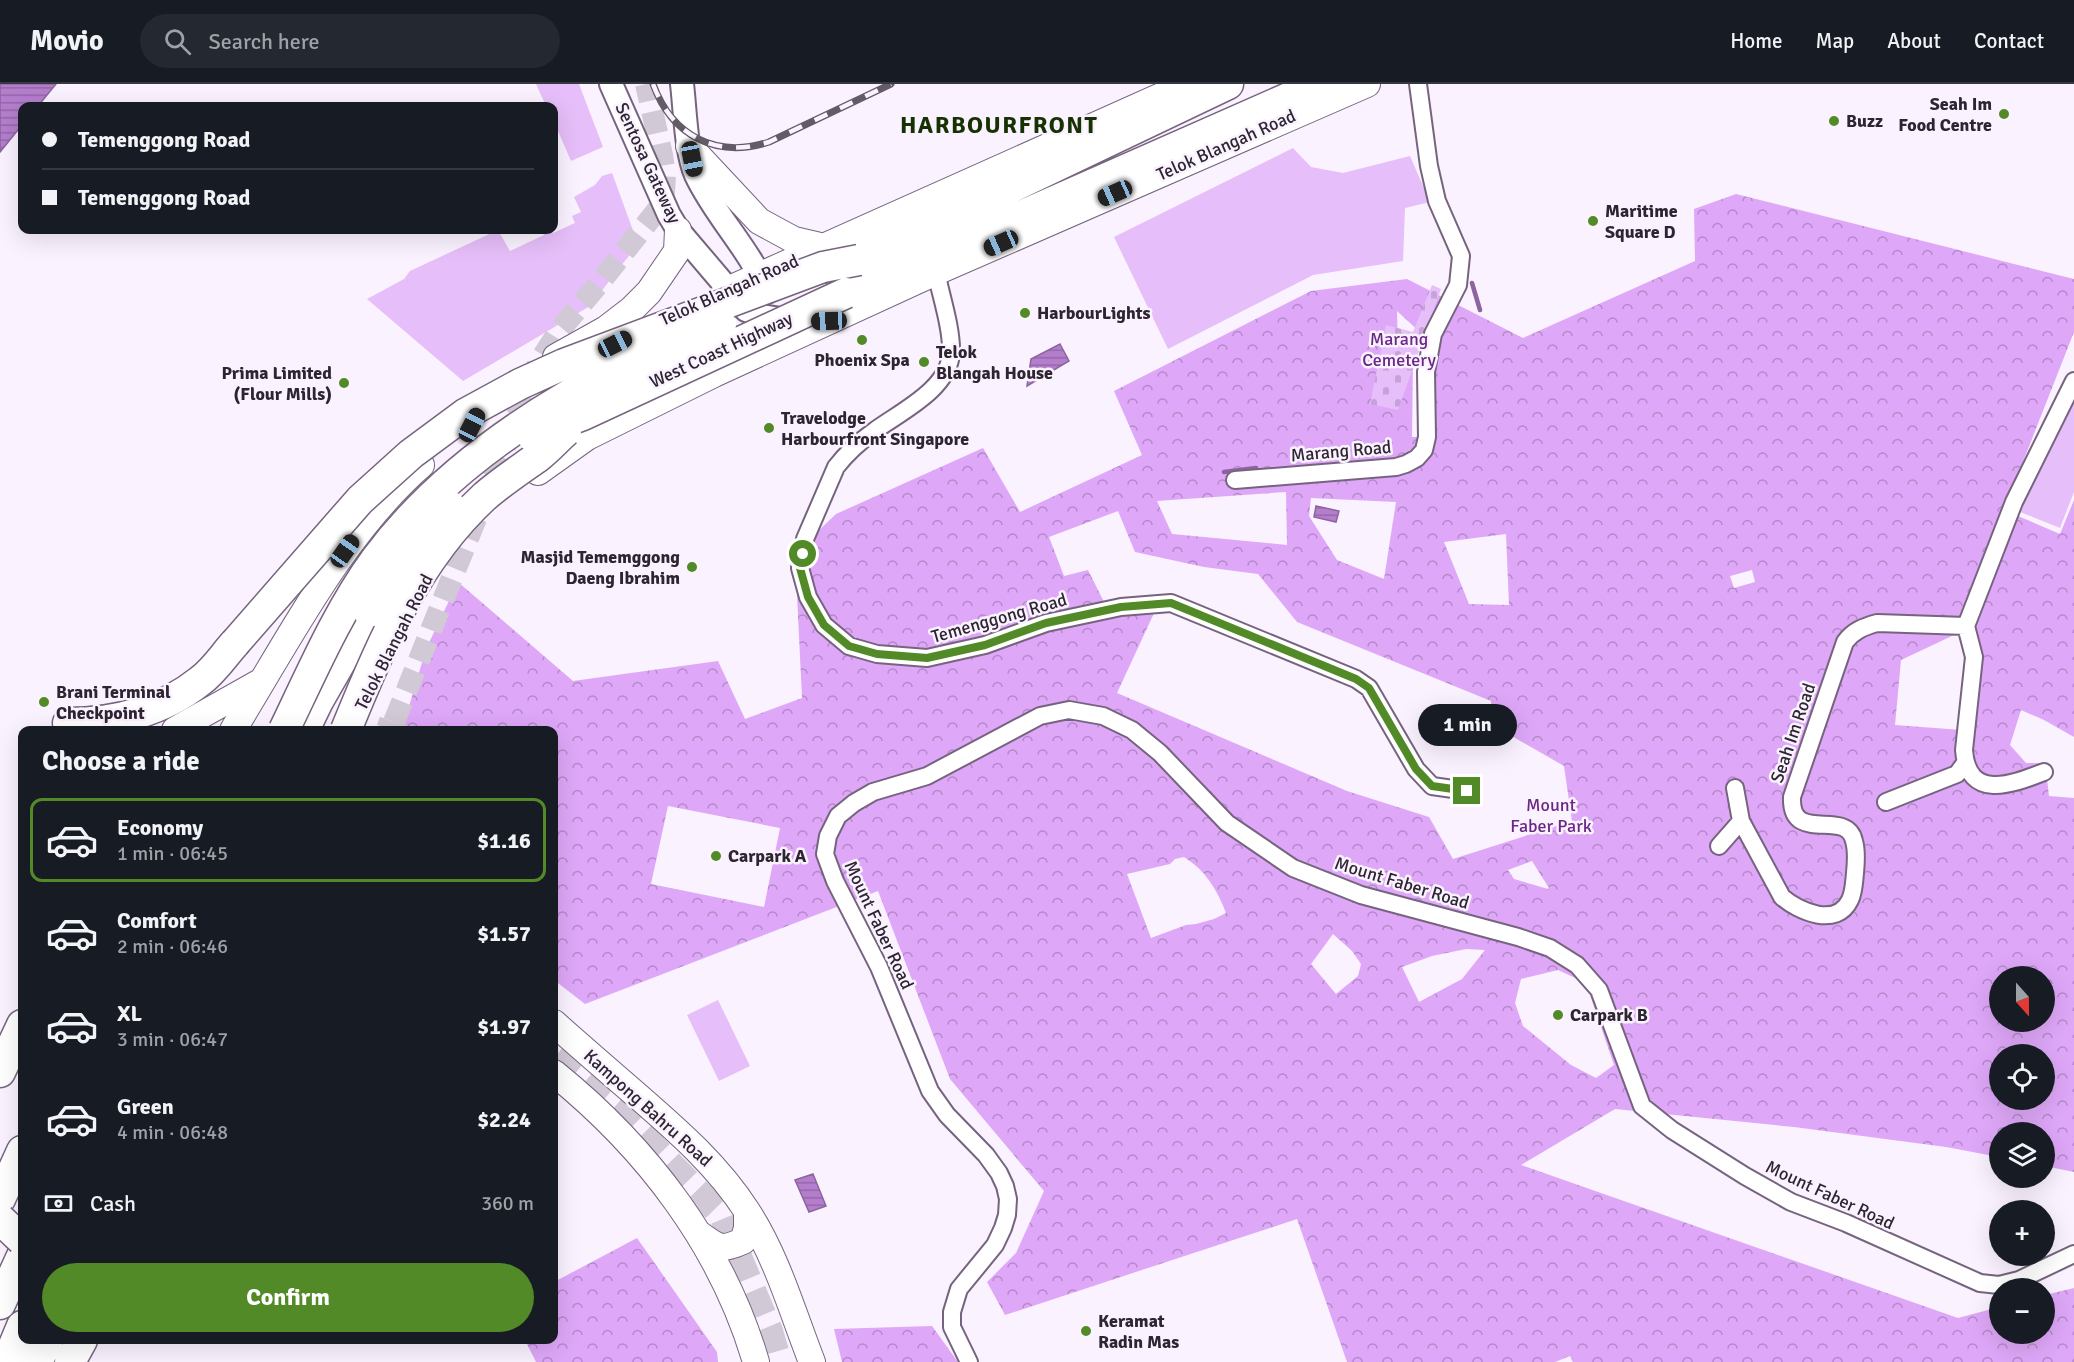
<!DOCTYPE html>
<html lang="en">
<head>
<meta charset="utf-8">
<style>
  :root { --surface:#171b24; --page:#242831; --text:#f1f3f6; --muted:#9ea1a6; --line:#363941; --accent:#518a26 }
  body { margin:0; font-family:Signika,sans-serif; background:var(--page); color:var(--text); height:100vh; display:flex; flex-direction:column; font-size:22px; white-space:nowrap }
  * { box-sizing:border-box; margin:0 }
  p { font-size:20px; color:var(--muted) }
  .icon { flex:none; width:33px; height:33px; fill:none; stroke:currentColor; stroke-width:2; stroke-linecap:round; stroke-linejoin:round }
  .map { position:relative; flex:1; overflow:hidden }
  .panel { position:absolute; left:18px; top:642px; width:540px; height:618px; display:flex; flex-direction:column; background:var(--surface); border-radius:12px; box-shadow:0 6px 24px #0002 }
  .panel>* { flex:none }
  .guide { position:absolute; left:18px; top:18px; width:540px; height:132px; border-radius:12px; box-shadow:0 6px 24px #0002; display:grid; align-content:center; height:132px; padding:0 24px; background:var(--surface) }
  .needle { width:39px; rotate:159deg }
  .controls { position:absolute; left:1989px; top:882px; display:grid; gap:12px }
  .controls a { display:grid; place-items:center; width:66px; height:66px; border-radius:50%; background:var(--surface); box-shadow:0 6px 24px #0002; font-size:30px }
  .end { position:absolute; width:27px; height:27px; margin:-14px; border:8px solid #518a26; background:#fff; box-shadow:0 0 0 3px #fff }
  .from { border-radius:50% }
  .bubble { position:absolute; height:42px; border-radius:21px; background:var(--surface); box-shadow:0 6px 24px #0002; font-size:20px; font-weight:700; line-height:42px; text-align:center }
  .car { position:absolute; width:18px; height:36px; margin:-18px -9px; border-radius:8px; box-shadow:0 0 4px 2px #0007; background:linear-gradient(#222 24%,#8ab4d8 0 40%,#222 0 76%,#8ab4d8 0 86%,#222 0) }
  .guide b { display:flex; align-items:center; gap:21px; height:57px; font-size:22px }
  .guide b+b { border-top:2px solid var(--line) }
  .guide i { width:15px; height:15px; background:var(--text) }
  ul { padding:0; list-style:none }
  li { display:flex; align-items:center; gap:18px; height:84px; margin:0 12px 9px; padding:0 12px; border:3px solid transparent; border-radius:12px }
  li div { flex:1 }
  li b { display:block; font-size:22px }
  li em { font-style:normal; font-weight:700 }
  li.on { border-color:var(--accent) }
  li>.icon { width:54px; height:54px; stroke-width:1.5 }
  h2 { padding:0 24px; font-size:27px; line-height:72px }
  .pay { display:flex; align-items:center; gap:15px; height:66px; padding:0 24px; font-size:22px }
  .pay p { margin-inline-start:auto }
  .primary-button { display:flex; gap:12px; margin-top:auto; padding:12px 24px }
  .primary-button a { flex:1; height:69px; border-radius:36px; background:var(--accent); color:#fff; font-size:24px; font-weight:700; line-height:69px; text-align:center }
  header { display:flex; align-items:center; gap:36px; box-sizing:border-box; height:84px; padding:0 30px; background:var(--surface); border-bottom:2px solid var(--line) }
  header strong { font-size:28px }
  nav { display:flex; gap:33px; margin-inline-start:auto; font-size:21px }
  .search { width:420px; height:54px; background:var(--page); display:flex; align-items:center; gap:15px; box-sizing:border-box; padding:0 21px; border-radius:33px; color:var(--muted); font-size:22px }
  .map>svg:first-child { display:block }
  .green { fill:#e6bef9 }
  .forest { fill:url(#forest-crowns); fill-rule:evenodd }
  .cemetery { fill:url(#cemetery-stones) }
  .water { fill:url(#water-rules); stroke:#8c649e; stroke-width:1.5 }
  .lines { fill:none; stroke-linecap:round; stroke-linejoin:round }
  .stream { stroke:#8c649e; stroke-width:4.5 }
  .secondary-tunnel { stroke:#d1c9d5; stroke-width:22; stroke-dasharray:22 11; stroke-linecap:butt }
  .primary-tunnel { stroke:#d1c9d5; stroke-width:26; stroke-dasharray:26 13; stroke-linecap:butt }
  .highway-tunnel { stroke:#d1c9d5; stroke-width:30; stroke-dasharray:30 15; stroke-linecap:butt }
  .street-casing { stroke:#76647f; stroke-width:20 }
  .secondary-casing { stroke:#76647f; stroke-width:26 }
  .primary-casing { stroke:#76647f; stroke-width:28 }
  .highway-casing { stroke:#76647f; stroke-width:33 }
  .street { stroke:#fff; stroke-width:16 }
  .secondary { stroke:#fff; stroke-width:22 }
  .primary { stroke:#fff; stroke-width:26 }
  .highway { stroke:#fff; stroke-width:30 }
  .rail-casing { stroke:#635c67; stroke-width:7 }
  .rail { stroke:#faf2fe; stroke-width:4.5; stroke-dasharray:14; stroke-linecap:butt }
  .highway-bridge-casing { stroke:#76647f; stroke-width:33; stroke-linecap:butt }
  .highway-bridge { stroke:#fff; stroke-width:30 }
  .route { stroke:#518a26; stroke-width:8 }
  .poi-dot { fill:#518a26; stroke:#faf2fe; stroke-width:2 }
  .labels { text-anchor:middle; stroke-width:5; stroke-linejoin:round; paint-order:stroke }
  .poi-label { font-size:18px; font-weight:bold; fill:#2d2631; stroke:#faf2fe; text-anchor:start }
  .street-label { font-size:18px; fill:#2d2631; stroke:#faf2fe }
  .park-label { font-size:18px; fill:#6a2785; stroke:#faf2fe }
  .district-label { font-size:24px; font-weight:bold; letter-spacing:1.5px; fill:#173202; stroke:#faf2fe }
</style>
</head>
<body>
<header>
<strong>Movio</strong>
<div class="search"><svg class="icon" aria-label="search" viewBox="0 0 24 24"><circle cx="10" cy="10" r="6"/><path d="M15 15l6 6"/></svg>Search here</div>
<nav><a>Home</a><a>Map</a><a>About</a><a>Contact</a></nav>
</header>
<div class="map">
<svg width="2074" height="1278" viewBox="0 0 2074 1278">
  <defs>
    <pattern id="forest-crowns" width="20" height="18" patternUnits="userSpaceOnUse" patternTransform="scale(1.5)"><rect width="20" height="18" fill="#dea7f8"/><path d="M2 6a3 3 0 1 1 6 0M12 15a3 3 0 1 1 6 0" fill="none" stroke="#b488c9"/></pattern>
    <pattern id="cemetery-stones" width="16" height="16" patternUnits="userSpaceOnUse" patternTransform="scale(1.5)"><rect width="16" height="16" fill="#e6bef9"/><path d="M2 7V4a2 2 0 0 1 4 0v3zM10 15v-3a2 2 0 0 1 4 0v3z" fill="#c6a3d6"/></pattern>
    <pattern id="water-rules" width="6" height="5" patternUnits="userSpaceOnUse" patternTransform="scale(1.5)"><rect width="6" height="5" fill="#b47ecd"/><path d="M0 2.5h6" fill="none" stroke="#9367a7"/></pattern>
  </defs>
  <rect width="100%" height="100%" fill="#faf2fe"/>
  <path class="green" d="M536 0H579L603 63 571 77 554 38V22H546Z
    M1293 64 1311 83 1343 89 1410 72 1430 118 1405 124 1403 177 1313 191 1168 265 1114 153Z
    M612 89 638 160 590 222 463 297 367 215 404 195 410 187 498 146 510 167 544 151 542 146H551L553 149 575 139 572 132 581 128 574 113 595 101 602 92Z
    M2074 299V408L2060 444 2020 428Z
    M718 916 750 982 719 997 687 931Z"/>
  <path class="forest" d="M1736 110 2074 195V248L2004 426 2060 450 2074 416V653L2044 636 2021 626 2010 661 2026 679H2045L2049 712 2074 714V1088L2045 1082 2044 1048H2000L1999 1073 1946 1063 1794 1043 1615 1025 1521 1081 1958 1234 1999 1223 2000 1250H2044L2045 1211 2074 1204V1278H1573L1570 1272 1555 1278H1347L1297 1135 1005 1231 987 1198 1016 1169 1044 1107 950 995 878 807 585 920 554 896V646H402L426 565 458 498 573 597 718 577 745 635 802 614 795 469 836 430 983 364 1020 428 1142 371 1114 307 1311 207 1407 195 1523 254 1695 177 1694 125ZM1397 227 1422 250H1433L1427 353H1412L1413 273 1398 267ZM1286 408 1287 461 1172 450 1157 417ZM1311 414 1396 418 1384 495 1337 476 1309 432ZM1118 427 1135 468 1204 483 1258 490 1297 538 1491 617V640L1564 682 1572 737 1453 775 1429 733 1347 707 1117 609 1155 527 1109 528 1088 486 1064 492 1049 453ZM1506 450 1509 521 1469 520 1444 458ZM1752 486 1755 498 1734 504 1730 492ZM1971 543 1982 575 1975 647 1895 641 1901 576ZM668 722 780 744 764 823 651 800ZM1184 773C1205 786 1217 805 1226 829L1214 835 1196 840 1186 841 1151 854 1127 790 1170 780 1175 775ZM1532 777 1549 804 1548 805 1514 795 1508 786ZM1333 850 1352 867 1361 880 1358 892 1336 910 1311 880ZM1466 865 1485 866 1462 895 1419 918 1402 883 1432 872ZM1558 886 1586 899 1614 981 1596 994 1571 981 1523 942 1515 919 1521 895ZM2000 892H2044V938H2000ZM2000 970H2044V1016H2000Z
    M637 1154 717 1268 718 1278H536L525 1256H554V1198Z
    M932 1242 958 1278H842L834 1245Z"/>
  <path class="cemetery" d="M1432 201 1441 205 1398 326 1370 320 1386 241 1413 248Z"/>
  <path class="water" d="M0 0H56L38 22H22V41L0 68Z
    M1060 260 1069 277 1027 302 1031 275Z
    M1316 422 1339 427 1336 438 1314 433Z
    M813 1090 826 1122 809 1128 795 1096Z"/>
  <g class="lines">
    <path class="stream" d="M1472 199 1480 226
      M1224 388 1256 384"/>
    <path class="secondary-tunnel" d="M394 638 539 278 559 247 601 197 659 124 664 109 665 91 662 71 646 0"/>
    <path class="primary-tunnel" d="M392 646 394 638
      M554 974 626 1034 722 1132 770 1247 779 1278"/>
    <path class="highway-tunnel" d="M391 646 394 638"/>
    <g class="street-casing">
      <path id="street" d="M936 188C941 212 952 245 951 269 949 306 898 329 873 348 859 358 846 370 836 383L805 455 800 484 808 513 824 541 849 562 877 570 927 574 985 561 1046 539 1121 523 1171 519 1356 595 1369 604 1416 685 1432 702 1467 707
        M1235 396 1396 383 1406 380 1417 374 1424 366 1427 353 1426 288 1433 250 1458 201 1461 172 1437 117 1429 82 1418 0
        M2044 688C2013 700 1968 718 1964 666L1974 573 1966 542 2014 418 2074 297
        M1735 704 1741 737 1782 813C1799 828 1837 844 1850 816 1854 808 1854 798 1855 789 1856 779 1857 767 1854 757 1847 723 1790 762 1792 713L1845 558C1853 547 1863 543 1877 539L1966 542
        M1886 718 1957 690 1965 679
        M1719 762 1741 737
        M969 1278 952 1243V1228L959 1205 995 1161 1003 1144 1007 1131 1008 1115 1005 1102 999 1089 986 1071 947 1031 930 1007 879 883 835 797 825 770 828 752 838 732 854 719 873 708 927 692 1040 632 1069 626 1103 632 1132 646 1160 669 1227 739 1293 784 1361 811 1518 853 1550 864 1577 881 1599 906 1642 1022 1672 1046 1745 1092 1791 1118 1846 1139 1980 1199 1999 1201 2019 1196 2074 1170"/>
    </g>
    <g class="secondary-casing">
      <path id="secondary" d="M611 0 669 131 678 146 746 226 762 232 793 237
        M682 0C685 25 686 69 696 91 715 132 750 165 767 208"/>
    </g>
    <g class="primary-casing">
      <path id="primary" d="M689 62 759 137 794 156 824 163
        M725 207 1188 0
        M556 273 606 245 632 225 649 208 677 167 678 146
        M538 388 587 353 714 290 936 188 1367 0
        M175 646 262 597
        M233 646C288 557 342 450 421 381
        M554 939C582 964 611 989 640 1014 679 1048 718 1082 747 1127 777 1173 792 1227 812 1278
        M554 989C647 1064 722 1162 756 1278
        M699 1150C719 1164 720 1167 743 1157L747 1144V1127"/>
    </g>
    <g class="highway-casing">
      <path id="highway" d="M836 187 1228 0
        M846 209 1320 0
        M68 639C115 639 163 627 200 597 214 587 224 571 235 559
        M304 646 318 617 369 528
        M0 988 22 941
        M0 1115 22 1067
        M0 1220 22 1172
        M7 1278 22 1242
        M37 1278 48 1256
        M70 1278 82 1256"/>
    </g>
    <use href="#street" class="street"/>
    <use href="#secondary" class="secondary"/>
    <use href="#primary" class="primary"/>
    <use href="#highway" class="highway"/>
    <g class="rail-casing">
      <path id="rail" d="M653 0C672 52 716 75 769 58L891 0"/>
    </g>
    <use href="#rail" class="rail"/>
    <g class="highway-bridge-casing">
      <path id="highway-bridge" d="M533 353 551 343 583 331 846 209
        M369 528C392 489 420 455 450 422
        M235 559 360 416 411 370 465 330 520 300 564 280 823 183 859 176
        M284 646C312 588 338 527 376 475 426 408 497 353 569 311 617 283 671 263 721 240
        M346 646C380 562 416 476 484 413 501 398 521 385 539 372 549 364 557 355 566 347
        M0 1135 22 1156"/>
    </g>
    <use href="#highway-bridge" class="highway-bridge"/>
  </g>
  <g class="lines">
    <path class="route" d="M803 470 800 484 808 513 824 541 849 562 877 570 927 574 985 561 1046 539 1121 523 1171 519 1356 595 1369 604 1416 685 1432 702 1467 707"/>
  </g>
  <g class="poi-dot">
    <circle cx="2004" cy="30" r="6"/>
    <circle cx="1834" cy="37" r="6"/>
    <circle cx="1593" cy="137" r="6"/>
    <circle cx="1025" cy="229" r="6"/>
    <circle cx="862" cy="256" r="6"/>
    <circle cx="924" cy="278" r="6"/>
    <circle cx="344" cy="299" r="6"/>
    <circle cx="769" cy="344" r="6"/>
    <circle cx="692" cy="483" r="6"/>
    <circle cx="44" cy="618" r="6"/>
    <circle cx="716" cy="772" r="6"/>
    <circle cx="1558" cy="931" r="6"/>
    <circle cx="1086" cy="1247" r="6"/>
  </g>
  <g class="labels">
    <g class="poi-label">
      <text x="1992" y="26" text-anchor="end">Seah Im<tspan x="1992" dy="21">Food Centre</tspan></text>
      <text x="1846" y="43">Buzz</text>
      <text x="1605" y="133">Maritime<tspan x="1605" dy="21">Square D</tspan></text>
      <text x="1037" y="235">HarbourLights</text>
      <text x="936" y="274">Telok<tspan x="936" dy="21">Blangah House</tspan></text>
      <text x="862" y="282" text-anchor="middle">Phoenix Spa</text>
      <text x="332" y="295" text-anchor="end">Prima Limited<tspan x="332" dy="21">(Flour Mills)</tspan></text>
      <text x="781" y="340">Travelodge<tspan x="781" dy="21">Harbourfront Singapore</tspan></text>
      <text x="680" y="479" text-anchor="end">Masjid Tememggong<tspan x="680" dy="21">Daeng Ibrahim</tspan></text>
      <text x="56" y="614">Brani Terminal<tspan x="56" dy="21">Checkpoint</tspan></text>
      <text x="728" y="778">Carpark A</text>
      <text x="1570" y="937">Carpark B</text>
      <text x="1098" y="1243">Keramat<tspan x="1098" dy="21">Radin Mas</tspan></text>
    </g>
    <g class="street-label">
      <text transform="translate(1226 61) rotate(-24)" y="6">Telok Blangah Road</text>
      <text transform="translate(648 79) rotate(65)" y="6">Sentosa Gateway</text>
      <text transform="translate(729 206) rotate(-24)" y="6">Telok Blangah Road</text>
      <text transform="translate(721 266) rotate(-25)" y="6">West Coast Highway</text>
      <text transform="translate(1341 367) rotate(-5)" y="6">Marang Road</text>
      <text transform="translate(999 534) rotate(-16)" y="6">Temenggong Road</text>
      <text transform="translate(394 558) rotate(-63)" y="6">Telok Blangah Road</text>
      <text transform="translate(1793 649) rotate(-71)" y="6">Seah Im Road</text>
      <text transform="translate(1402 799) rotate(17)" y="6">Mount Faber Road</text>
      <text transform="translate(879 841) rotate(65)" y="6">Mount Faber Road</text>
      <text transform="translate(648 1024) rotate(42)" y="6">Kampong Bahru Road</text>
      <text transform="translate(1830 1111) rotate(25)" y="6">Mount Faber Road</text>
    </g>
    <g class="park-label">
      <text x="1399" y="261">Marang<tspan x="1399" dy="21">Cemetery</tspan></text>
      <text x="1551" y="727">Mount<tspan x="1551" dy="21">Faber Park</tspan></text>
    </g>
    <g class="district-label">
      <text x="999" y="49">HARBOURFRONT</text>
    </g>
  </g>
</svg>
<div class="controls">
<a><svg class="needle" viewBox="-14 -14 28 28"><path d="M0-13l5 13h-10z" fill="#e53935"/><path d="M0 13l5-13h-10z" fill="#9ea1a6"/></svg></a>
<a><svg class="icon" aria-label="locate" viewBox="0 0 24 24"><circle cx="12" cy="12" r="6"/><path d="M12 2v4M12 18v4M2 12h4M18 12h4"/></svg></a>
<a><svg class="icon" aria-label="layers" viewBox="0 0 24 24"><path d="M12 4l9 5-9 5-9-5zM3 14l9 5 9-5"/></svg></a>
<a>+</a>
<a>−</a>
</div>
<i class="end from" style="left:803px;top:470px"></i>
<i class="end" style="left:1467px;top:707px"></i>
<div class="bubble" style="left:1418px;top:620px;width:99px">1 min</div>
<i class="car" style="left:692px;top:75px;rotate:169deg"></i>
<i class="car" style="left:1115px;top:109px;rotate:246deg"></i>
<i class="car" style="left:1001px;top:159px;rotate:246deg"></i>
<i class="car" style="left:829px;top:237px;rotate:268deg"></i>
<i class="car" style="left:615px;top:260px;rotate:63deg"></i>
<i class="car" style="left:472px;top:341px;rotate:27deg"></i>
<i class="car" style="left:345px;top:467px;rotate:35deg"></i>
<div class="guide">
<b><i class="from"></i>Temenggong Road</b>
<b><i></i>Temenggong Road</b>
</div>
<section class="panel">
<h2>Choose a ride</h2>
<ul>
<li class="on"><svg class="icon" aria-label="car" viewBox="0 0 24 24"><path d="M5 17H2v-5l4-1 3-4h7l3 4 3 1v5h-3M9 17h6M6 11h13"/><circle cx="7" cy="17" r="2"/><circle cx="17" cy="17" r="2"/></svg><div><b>Economy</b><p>1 min · 06:45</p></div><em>$1.16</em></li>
<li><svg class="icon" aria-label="car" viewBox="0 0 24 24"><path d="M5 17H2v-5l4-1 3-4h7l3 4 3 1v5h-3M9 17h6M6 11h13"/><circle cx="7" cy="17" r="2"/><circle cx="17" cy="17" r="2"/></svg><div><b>Comfort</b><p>2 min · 06:46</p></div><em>$1.57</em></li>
<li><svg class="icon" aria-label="car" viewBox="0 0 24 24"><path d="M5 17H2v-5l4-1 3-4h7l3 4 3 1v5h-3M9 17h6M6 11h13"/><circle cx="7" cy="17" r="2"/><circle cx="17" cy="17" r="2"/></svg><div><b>XL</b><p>3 min · 06:47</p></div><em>$1.97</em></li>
<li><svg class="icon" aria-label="car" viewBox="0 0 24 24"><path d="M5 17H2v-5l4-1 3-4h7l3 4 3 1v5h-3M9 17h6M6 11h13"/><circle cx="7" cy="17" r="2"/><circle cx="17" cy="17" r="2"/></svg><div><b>Green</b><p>4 min · 06:48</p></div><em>$2.24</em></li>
</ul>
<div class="pay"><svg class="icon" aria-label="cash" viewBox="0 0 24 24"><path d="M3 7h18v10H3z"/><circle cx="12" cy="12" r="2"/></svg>Cash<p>360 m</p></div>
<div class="primary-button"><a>Confirm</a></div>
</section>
</div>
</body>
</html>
